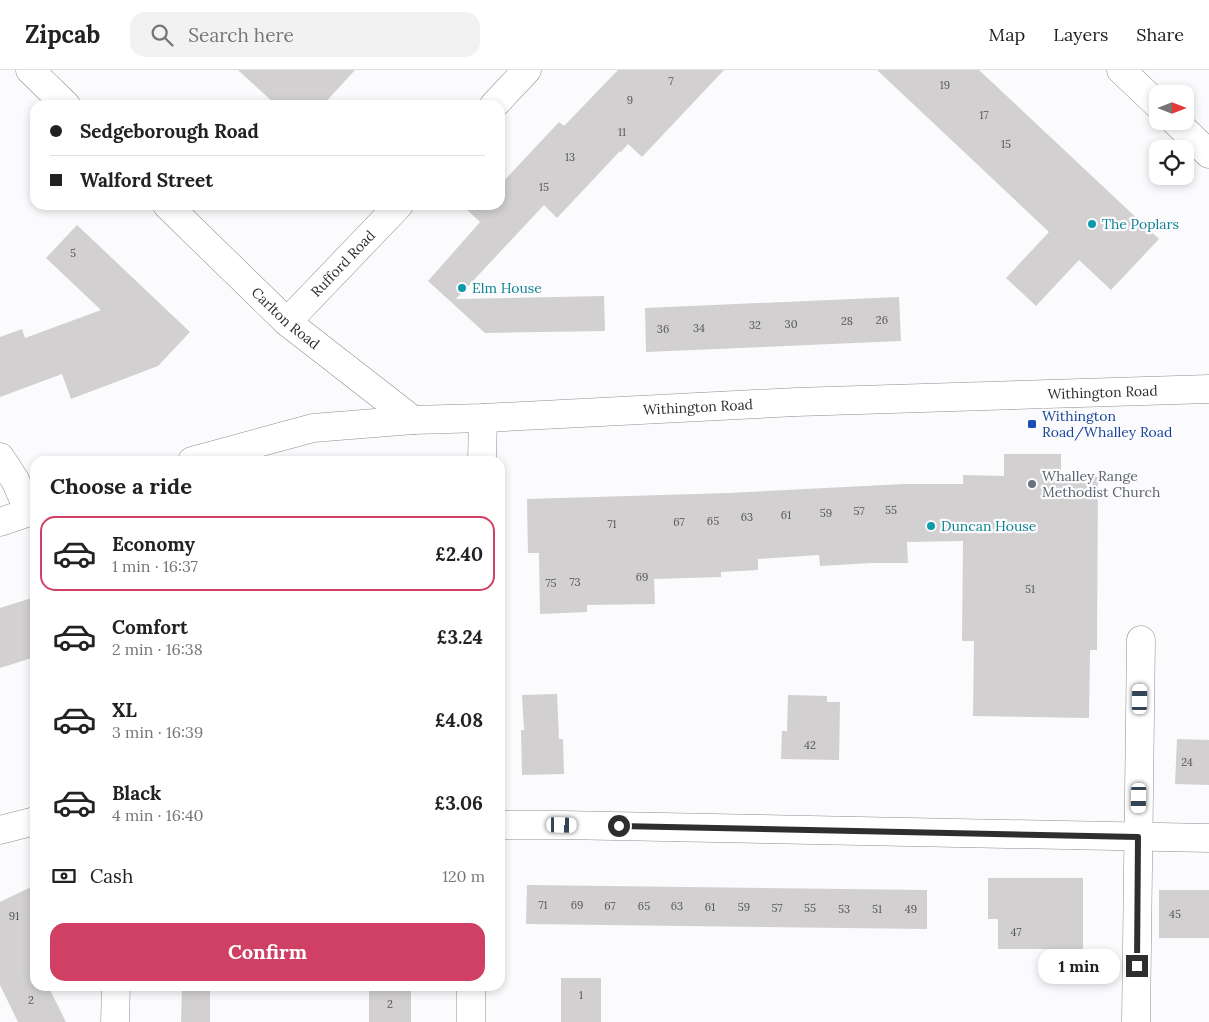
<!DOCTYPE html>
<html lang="en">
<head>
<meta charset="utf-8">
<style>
  :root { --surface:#fff; --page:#f2f2f2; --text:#222; --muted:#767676; --line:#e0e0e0; --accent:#cf4064 }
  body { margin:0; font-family:Lora,serif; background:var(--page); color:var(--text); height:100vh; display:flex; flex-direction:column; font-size:19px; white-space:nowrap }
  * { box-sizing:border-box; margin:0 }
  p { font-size:16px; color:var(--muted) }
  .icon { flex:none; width:28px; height:28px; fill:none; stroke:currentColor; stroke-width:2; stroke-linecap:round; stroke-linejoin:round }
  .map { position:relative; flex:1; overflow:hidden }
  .side { position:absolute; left:30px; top:386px; width:475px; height:535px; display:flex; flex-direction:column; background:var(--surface); border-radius:15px; box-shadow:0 2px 8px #0003 }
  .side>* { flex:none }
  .banner { position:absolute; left:30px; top:30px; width:475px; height:110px; border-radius:15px; box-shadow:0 2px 8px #0003; display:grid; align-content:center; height:110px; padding:0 20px; background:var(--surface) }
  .needle { width:32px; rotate:90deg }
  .controls { position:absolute; left:1149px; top:15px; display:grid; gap:10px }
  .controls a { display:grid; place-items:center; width:45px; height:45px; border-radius:10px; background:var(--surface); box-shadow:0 2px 8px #0003; font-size:25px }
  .end { position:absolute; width:22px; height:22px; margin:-11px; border:6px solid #2e2e2f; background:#fff; box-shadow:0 0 0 2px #fff }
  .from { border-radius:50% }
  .bubble { position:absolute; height:35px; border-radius:15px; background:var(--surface); box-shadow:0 2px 8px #0003; font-size:16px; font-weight:700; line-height:35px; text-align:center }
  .car { position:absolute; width:15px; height:30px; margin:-15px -8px; border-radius:6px; box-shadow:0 0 4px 1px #0007; background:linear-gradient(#fff 24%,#345 0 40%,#fff 0 76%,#345 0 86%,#fff 0) }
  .banner b { display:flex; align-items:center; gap:18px; height:48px; font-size:19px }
  .banner b+b { border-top:1px solid var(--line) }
  .banner i { width:12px; height:12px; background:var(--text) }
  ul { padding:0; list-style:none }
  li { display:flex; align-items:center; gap:15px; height:75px; margin:0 10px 8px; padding:0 10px; border:2px solid transparent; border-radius:15px }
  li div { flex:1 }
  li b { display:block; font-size:19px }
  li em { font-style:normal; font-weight:700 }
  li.selected { border-color:var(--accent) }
  li>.icon { width:45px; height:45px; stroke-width:1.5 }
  h2 { padding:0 20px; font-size:22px; line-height:60px }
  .pay { display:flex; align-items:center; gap:12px; height:55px; padding:0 20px; font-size:19px }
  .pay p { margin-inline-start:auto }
  .cta { display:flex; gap:10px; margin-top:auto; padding:10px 20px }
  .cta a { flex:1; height:58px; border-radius:15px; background:var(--accent); color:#fff; font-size:20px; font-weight:700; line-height:58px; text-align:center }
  header { display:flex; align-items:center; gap:30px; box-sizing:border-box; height:70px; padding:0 25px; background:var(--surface); border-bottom:1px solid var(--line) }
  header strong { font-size:24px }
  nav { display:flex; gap:28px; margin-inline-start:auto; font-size:18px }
  .search { width:350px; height:45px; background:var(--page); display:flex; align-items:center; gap:12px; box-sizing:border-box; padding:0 18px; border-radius:15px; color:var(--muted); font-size:19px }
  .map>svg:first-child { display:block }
  .building { fill:#d2d0d0 }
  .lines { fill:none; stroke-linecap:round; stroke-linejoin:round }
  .minor-casing { stroke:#8e8e8f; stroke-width:29 }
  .minor { stroke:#fff; stroke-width:28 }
  .route { stroke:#2e2e2f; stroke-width:6 }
  .culture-dot { fill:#0f9aa8; stroke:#fbfbfd; stroke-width:2 }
  .transit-dot { fill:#1a4fb4; stroke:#fbfbfd; stroke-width:2 }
  .worship-dot { fill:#6b7280; stroke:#fbfbfd; stroke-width:2 }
  .labels { text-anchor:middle; stroke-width:4.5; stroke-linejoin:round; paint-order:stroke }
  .number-label { font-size:11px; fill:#575657 }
  .culture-label { font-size:14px; fill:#0d838f; stroke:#fbfbfd; text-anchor:start }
  .street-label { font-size:14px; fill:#2e2e2f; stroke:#fbfbfd }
  .transit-label { font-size:14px; fill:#164399; stroke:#fbfbfd; text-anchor:start }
  .worship-label { font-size:14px; fill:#5b616d; stroke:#fbfbfd; text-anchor:start }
</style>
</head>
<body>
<header>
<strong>Zipcab</strong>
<div class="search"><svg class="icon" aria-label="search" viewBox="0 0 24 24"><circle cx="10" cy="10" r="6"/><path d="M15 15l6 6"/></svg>Search here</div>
<nav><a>Map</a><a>Layers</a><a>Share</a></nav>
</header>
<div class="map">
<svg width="1209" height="952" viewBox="0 0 1209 952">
  <rect width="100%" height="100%" fill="#fbfbfd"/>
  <path class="building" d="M238 0H355L323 35H276Z
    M618 0H724L642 87 628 74 621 82 620 81 557 148 544 135 456 229 604 226 605 261 485 263 428 211 480 152 462 135H500V115L559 52 564 56Z
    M877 0H979L1159 169 1111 220 1079 190 1036 236 1006 208 1049 162Z
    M77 155 190 262 158 296 71 329 62 304 0 327V267L22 259 25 268 101 240 46 188Z
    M899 227 901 271 646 282 645 238Z
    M1004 384H1061V406L1098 407 1097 580H1090L1089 648 973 646 974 571H962L963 471 907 472 908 493H871L820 496 819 485 758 489V500L721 502V507L654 509 655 534 587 535V542L540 544 539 483H528L527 429 729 423 904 414H963V405L1004 406Z
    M35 527V587L0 598V538Z
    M557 624 559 669H563L564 704 522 705 521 660H524L522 625Z
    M788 625 827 626V632H840L839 690 781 689 782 661H787Z
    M1177 669 1209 670V715L1175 714Z
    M988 808H1083V879H998V849H988Z
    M35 815V916H48L66 952H18L0 915V832Z
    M527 815 927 820V859L526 854Z
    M1159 820H1209V868H1159Z
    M561 908H601V952H561Z
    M182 916H210V952H181Z
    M369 916H411V952H369Z"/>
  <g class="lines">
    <g class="minor-casing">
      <g id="minor">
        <path d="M30 0 66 35"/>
        <path d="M1121 0 1158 35"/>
        <path d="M494 35 527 0"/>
        <path d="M1175 51 1209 84"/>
        <path id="s1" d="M167 135 287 252 413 350"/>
        <path id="s2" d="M287 252 399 135"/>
        <path d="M0 387 15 410 29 442"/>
        <path id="s3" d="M192 391 313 358 413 350 483 348 796 332 1209 319"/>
        <path d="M482 391 483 348"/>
        <path d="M0 452 35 440"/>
        <path d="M500 755H562L1209 768"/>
        <path d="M0 760 35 751"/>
        <path d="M115 952 116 916"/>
        <path d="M471 952V916"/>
        <path d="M1136 952 1141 570"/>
      </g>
    </g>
    <use href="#minor" class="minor"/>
  </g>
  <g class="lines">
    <path class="route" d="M619 756 1138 767 1137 896"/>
  </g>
  <g class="culture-dot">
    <circle cx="1092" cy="154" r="5"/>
    <circle cx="462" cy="218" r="5"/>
    <circle cx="931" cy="456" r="5"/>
  </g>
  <rect class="transit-dot" x="1027" y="349" width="10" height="10" rx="2.5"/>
  <circle class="worship-dot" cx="1032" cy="414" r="5"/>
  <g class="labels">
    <g class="number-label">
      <text x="671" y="15">7</text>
      <text x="945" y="19">19</text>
      <text x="630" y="34">9</text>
      <text x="984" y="49">17</text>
      <text x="622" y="66">11</text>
      <text x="1006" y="78">15</text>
      <text x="570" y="91">13</text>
      <text x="544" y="121">15</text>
      <text x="73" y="187">5</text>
      <text x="882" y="254">26</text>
      <text x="847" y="255">28</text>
      <text x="791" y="258">30</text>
      <text x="755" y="259">32</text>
      <text x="699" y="262">34</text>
      <text x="663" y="263">36</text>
      <text x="891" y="444">55</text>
      <text x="859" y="445">57</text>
      <text x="826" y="447">59</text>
      <text x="786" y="449">61</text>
      <text x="747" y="451">63</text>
      <text x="713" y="455">65</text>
      <text x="679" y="456">67</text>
      <text x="612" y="458">71</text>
      <text x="642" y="511">69</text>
      <text x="575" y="516">73</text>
      <text x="551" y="517">75</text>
      <text x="1030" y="523">51</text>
      <text x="810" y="679">42</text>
      <text x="1187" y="696">24</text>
      <text x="543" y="839">71</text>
      <text x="577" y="839">69</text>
      <text x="610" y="840">67</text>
      <text x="644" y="840">65</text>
      <text x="677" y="840">63</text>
      <text x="710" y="841">61</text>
      <text x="744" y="841">59</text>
      <text x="777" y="842">57</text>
      <text x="810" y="842">55</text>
      <text x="844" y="843">53</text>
      <text x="877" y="843">51</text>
      <text x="911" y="843">49</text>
      <text x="1175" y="848">45</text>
      <text x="14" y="850">91</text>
      <text x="1016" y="866">47</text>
      <text x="581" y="929">1</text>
      <text x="31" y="934">2</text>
      <text x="390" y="938">2</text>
    </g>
    <g class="culture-label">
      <text x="1102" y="159">The Poplars</text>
      <text x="472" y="223">Elm House</text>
      <text x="941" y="461">Duncan House</text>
    </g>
    <g class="street-label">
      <text dy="5" stroke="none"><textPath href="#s2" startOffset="81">Rufford Road</textPath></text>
      <text dy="5" stroke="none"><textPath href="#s1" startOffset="164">Carlton Road</textPath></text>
      <text dy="5" stroke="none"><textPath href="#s3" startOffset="916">Withington Road</textPath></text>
      <text dy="5" stroke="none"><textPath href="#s3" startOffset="511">Withington Road</textPath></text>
    </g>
    <g class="transit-label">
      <text x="1042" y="351">Withington<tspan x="1042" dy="16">Road/Whalley Road</tspan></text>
    </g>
    <g class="worship-label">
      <text x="1042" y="411">Whalley Range<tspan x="1042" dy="16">Methodist Church</tspan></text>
    </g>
  </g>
</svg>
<div class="controls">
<a><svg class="needle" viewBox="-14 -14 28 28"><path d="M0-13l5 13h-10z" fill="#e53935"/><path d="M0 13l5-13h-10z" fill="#767676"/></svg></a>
<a><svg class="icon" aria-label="locate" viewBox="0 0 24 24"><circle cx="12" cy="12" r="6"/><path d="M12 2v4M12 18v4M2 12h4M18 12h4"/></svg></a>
</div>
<i class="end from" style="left:619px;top:756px"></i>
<i class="end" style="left:1137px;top:896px"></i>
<div class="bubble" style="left:1038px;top:879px;width:82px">1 min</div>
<i class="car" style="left:1140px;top:629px;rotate:1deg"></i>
<i class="car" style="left:1139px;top:728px;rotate:181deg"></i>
<i class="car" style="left:562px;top:755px;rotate:91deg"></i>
<div class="banner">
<b><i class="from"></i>Sedgeborough Road</b>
<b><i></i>Walford Street</b>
</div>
<section class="side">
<h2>Choose a ride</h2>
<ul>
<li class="selected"><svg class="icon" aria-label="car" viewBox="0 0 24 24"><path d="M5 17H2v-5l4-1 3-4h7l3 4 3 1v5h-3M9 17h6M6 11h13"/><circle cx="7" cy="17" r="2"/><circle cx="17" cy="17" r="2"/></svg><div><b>Economy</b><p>1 min · 16:37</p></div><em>£2.40</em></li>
<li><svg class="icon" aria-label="car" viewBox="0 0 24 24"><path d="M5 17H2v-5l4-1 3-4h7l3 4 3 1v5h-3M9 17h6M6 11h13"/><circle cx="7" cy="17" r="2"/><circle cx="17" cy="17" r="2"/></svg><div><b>Comfort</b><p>2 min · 16:38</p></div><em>£3.24</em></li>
<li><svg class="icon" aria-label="car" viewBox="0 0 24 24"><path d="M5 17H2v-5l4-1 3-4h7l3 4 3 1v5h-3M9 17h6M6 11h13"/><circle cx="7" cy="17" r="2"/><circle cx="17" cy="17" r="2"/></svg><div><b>XL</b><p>3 min · 16:39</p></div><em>£4.08</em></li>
<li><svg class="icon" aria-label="car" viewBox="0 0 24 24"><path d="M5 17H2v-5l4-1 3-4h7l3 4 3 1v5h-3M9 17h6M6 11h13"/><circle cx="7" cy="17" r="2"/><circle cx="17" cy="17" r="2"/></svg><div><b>Black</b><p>4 min · 16:40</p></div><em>£3.06</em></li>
</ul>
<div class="pay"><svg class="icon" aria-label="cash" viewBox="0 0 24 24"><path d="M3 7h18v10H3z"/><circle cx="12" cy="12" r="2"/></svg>Cash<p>120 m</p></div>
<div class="cta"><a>Confirm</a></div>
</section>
</div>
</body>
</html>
